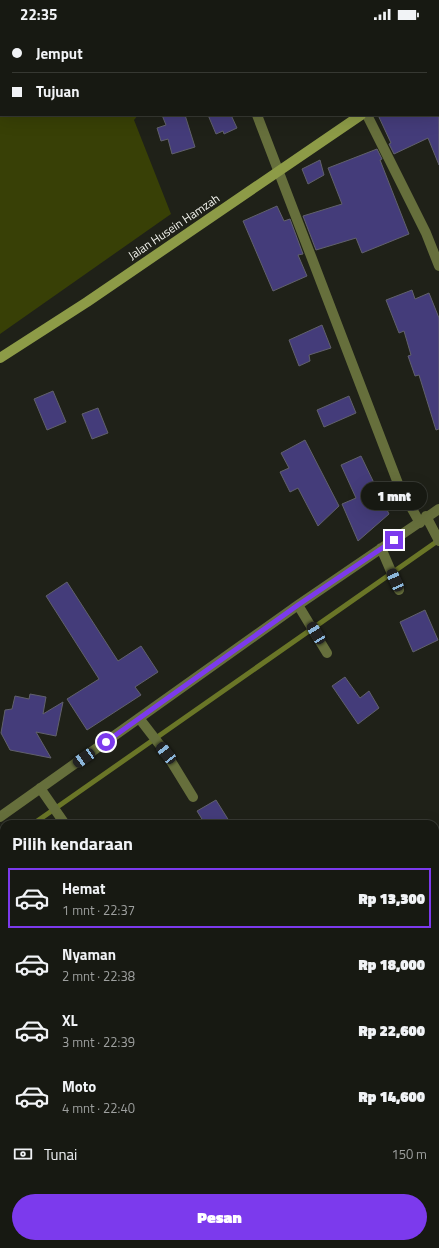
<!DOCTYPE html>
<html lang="id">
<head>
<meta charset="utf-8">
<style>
  :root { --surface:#171912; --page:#242620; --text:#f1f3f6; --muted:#9ea09f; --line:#363832; --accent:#7c3aed }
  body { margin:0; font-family:"Titillium Web",sans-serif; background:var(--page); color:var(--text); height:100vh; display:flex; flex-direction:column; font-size:15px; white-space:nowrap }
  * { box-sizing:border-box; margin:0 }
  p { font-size:13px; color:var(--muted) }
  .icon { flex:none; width:22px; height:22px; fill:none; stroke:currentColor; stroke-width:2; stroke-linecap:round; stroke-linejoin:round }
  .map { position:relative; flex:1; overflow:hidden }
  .panel { position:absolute; left:0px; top:792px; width:439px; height:428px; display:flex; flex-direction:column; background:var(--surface); border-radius:12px 12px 0 0; box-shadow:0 4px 16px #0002,0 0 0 1px var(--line) }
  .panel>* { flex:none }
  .hud { position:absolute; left:0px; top:0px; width:439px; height:88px; box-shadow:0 4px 16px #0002,0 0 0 1px var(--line); display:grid; align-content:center; height:88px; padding:0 12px; background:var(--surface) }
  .end { position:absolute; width:18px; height:18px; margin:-9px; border:5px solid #7c3aed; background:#fff; box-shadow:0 0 0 2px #fff }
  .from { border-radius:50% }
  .bubble { position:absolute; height:28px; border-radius:14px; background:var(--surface); box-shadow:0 4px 16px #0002,0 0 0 1px var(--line); font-size:13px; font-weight:800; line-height:28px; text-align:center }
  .car { position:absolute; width:12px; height:24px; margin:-12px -6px; border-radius:5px; box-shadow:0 0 3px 1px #0007; background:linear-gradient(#222 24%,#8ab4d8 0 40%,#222 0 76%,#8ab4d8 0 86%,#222 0) }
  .hud b { display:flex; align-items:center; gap:14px; height:38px; font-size:15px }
  .hud b+b { border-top:1px solid var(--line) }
  .hud i { width:10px; height:10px; background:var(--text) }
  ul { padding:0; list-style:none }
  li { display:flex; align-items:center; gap:12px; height:60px; margin:0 8px 6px; padding:0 4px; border:2px solid transparent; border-radius:0px }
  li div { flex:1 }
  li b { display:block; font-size:15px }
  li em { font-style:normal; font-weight:800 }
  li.selected { border-color:var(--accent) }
  li>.icon { width:36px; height:36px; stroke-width:1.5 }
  h2 { padding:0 12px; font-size:18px; line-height:48px }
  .pay { display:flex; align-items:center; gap:10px; height:44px; padding:0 12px; font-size:15px }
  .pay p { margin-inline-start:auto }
  .action { display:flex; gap:8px; margin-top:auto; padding:8px 12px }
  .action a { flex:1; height:46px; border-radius:24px; background:var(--accent); color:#fff; font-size:16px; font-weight:800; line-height:46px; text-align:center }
  .status { display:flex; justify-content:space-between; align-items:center; height:28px; padding:0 20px; background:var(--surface); direction:ltr }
  .status svg { height:11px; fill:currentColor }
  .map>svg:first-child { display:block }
  .green { fill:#384006 }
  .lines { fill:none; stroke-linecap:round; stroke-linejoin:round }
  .stream { stroke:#6a7627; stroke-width:5 }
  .building { fill:#443c7a; stroke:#61616c }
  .street { stroke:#666f3c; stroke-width:10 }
  .secondary { stroke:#8d9b47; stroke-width:10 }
  .route { stroke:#7c3aed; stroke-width:5 }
  .labels { text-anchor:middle; stroke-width:3.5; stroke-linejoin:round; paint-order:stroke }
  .street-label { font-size:12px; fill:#f3f4ee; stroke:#1f2118 }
</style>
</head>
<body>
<div class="status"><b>22:35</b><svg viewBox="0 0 49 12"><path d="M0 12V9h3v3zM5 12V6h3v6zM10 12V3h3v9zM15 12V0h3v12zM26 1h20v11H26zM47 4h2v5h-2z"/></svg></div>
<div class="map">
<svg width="439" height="1220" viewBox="0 0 439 1220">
  <rect width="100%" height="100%" fill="#1f2118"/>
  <path class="green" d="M0 0 184 1H1V87H138L134 92 171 186 0 306Z"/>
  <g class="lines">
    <path class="stream" d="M33 796 439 512
      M0 820 4 817"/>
  </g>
  <path class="building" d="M162 87H185L195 119 172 126 168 111 161 113 157 100 166 97Z
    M208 87H231L237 100 224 106 223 103 216 106Z
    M378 87H439V137L428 110 394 126 389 116 391 115Z
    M377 121 382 131 380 132 409 206 362 225 356 210 316 222 303 188 342 176 328 140Z
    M320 132 324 147 308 156 302 141Z
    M277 178 284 193 290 191 303 226 298 227 307 248 273 263 243 193Z
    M412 262 415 271 429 265 439 290V401L436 402 419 347 415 348 408 328 411 327 404 303 399 305 386 272Z
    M322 297 331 320 309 327 310 333 299 338 289 312Z
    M53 363 66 394 47 402 34 371Z
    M349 368 356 385 324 399 317 382Z
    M98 380 108 405 92 411 82 386Z
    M305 412 339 478 318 498 298 460 290 464 280 444 289 440 281 425Z
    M361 428 389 486 358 513 342 476 356 470 341 437Z
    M67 554 118 633 141 618 158 644 135 659 141 667 87 702 67 671 99 651 46 568Z
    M425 582 438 612 413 624 400 594Z
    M345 649 360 670 369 663 379 680 358 696 332 658Z
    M30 666 46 669 43 686 63 674 56 708 36 704 51 730 10 722 1 705 5 682 12 681 15 668 29 671Z
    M216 772 231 796H205L197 783Z"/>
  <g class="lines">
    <path class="street" d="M222 0 223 1
      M257 87 399 458 420 495
      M367 87 426 205 439 238
      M426 488 439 513
      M381 520 399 562
      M298 577 327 625
      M139 690 166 725 193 769
      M40 760 65 796
      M0 789 298 577 439 481
      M0 892 4 897
      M435 1105 439 1111
      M0 1183 4 1190
      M21 1216 23 1220
      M414 1216 417 1220"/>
    <path class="secondary" d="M438 34 439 33
      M0 330 87 274 361 87"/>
  </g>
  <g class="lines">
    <path class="route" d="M106 714 298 577 394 512"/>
  </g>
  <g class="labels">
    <g class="street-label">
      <text transform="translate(174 199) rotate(-34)" y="4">Jalan Husein Hamzah</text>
    </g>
  </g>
</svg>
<i class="end from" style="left:106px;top:714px"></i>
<i class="end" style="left:394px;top:512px"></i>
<div class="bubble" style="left:361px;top:454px;width:66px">1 mnt</div>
<i class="car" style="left:395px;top:552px;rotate:336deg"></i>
<i class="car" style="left:316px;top:605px;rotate:329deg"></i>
<i class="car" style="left:166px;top:725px;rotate:322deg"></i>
<i class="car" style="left:84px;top:730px;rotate:236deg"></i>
<div class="hud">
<b><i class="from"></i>Jemput</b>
<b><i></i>Tujuan</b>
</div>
<section class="panel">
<h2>Pilih kendaraan</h2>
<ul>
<li class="selected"><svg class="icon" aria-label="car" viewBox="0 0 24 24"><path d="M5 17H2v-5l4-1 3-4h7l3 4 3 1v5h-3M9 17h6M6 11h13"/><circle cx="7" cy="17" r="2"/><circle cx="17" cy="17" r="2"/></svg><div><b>Hemat</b><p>1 mnt · 22:37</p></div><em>Rp 13,300</em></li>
<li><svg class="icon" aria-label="car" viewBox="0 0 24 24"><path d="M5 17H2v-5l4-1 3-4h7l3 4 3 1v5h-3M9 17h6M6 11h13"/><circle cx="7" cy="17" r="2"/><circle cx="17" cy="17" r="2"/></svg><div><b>Nyaman</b><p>2 mnt · 22:38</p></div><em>Rp 18,000</em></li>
<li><svg class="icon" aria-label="car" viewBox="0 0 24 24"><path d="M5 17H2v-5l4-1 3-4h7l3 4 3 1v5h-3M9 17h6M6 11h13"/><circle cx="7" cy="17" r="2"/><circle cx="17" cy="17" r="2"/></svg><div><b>XL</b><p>3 mnt · 22:39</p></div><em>Rp 22,600</em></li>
<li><svg class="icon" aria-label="car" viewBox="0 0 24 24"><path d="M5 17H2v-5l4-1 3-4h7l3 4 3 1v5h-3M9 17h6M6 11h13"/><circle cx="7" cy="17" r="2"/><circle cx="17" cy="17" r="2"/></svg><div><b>Moto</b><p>4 mnt · 22:40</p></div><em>Rp 14,600</em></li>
</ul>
<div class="pay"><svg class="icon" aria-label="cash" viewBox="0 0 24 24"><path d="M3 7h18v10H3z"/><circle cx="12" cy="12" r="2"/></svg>Tunai<p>150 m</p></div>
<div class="action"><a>Pesan</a></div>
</section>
</div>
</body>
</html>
